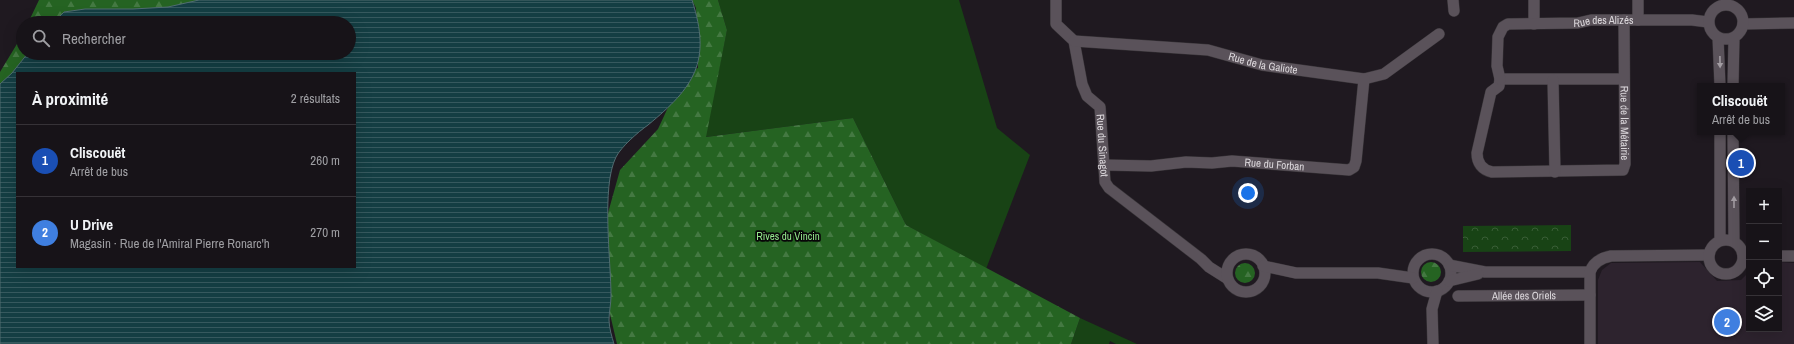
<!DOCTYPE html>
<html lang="fr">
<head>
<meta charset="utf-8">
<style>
	:root { --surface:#171318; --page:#242025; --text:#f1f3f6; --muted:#9e9ea2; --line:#363237; --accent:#fe9c57 }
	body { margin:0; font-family:"Archivo Narrow",sans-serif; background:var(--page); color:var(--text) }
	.controls { position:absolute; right:12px; bottom:12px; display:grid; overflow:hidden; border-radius:0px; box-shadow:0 4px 16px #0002 }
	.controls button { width:36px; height:36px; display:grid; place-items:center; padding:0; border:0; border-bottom:1px solid var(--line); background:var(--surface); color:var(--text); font:20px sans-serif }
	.you { position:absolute; left:1248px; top:193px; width:14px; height:14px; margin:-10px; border:3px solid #fff; border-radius:50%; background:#1a73e8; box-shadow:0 0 0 6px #1a73e833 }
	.badge { display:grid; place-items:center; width:26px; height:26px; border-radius:50%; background:var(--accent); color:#fff; font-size:13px; font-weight:700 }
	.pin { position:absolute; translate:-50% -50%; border:2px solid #fff; box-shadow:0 1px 4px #0006 }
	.popup { position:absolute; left:1697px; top:83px; width:88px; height:52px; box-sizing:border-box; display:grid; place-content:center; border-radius:0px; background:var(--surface); filter:drop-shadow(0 1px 3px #0005); font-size:13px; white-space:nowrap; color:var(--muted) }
	.popup b { font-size:15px; color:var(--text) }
	.popup::after { content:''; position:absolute; left:50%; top:100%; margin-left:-8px; border:8px solid transparent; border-top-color:var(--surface) }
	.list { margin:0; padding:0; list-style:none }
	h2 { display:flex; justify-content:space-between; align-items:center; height:52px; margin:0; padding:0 16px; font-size:17px }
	h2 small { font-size:13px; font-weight:400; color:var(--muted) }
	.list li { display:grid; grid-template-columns:26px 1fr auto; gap:12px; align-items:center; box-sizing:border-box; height:72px; padding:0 16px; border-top:1px solid var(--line) }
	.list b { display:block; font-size:15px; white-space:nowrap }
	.list p { margin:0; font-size:13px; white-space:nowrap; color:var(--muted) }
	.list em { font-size:13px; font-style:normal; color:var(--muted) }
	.icon { flex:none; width:22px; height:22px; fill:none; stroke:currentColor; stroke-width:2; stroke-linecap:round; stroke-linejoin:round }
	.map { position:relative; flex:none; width:1794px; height:344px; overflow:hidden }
	.search { position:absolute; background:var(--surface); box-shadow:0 4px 16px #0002; left:16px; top:16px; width:340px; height:44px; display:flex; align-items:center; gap:10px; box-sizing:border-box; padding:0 14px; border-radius:22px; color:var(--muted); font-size:15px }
	.panel { position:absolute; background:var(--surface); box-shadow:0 4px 16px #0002; left:16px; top:72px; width:340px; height:196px; border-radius:0px }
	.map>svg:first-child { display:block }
	.built { fill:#2d232e }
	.grass { fill:#184315 }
	.forest { fill:url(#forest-firs) }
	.park { fill:url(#park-crowns) }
	.water { fill:url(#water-rules); stroke:#506c71; fill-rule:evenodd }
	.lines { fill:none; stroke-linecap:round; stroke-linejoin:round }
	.minor-casing { stroke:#373337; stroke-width:12 }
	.tertiary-casing { stroke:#373337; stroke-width:12 }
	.minor { stroke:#5a525a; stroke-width:11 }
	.tertiary { stroke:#5a525a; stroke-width:11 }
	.oneway { fill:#a29ca2 }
	.labels { text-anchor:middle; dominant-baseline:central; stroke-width:3.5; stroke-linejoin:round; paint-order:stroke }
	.street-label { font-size:11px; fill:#dcd8dc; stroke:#080608 }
	.park-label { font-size:11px; fill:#94e88d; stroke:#080608 }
</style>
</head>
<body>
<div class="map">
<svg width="1794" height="344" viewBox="0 0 1794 344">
	<defs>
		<pattern id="forest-firs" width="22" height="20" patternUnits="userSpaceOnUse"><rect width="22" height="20" fill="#256322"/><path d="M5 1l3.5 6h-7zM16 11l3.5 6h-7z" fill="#447942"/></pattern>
		<pattern id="park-crowns" width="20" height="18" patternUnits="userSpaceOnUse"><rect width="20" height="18" fill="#184315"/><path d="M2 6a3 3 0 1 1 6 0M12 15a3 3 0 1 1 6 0" fill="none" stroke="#395d36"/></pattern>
		<pattern id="water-rules" width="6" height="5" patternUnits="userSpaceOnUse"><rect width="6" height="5" fill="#143e43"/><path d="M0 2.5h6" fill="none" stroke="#36595e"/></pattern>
	</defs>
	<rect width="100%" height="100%" fill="#1f1920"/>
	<path class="built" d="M1700,262L1717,281L1741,280L1749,272V329H1779V262L1794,263V344H1598V280L1602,270L1611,263Z"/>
	<path class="grass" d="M718,0H959L997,128L1030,155L986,269L906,225L853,118L705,137L727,30Z
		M1080,318L1137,344H1116L1110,341L1109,344H1071Z"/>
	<path class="forest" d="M39,0H252L73,23H28Z
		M692,0H718L727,30L706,137L853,118L906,225L1080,318L1071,344H617L610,314L605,264L608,213L620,170L658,129L684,73L698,68L696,8Z
		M23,34V53H47L17,73L0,106V72Z
		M1421 272a10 10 0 1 1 20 0a10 10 0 1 1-20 0Z
		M1235 273a10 10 0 1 1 20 0a10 10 0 1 1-20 0Z"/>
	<path class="park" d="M1571,225V251L1463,252V226Z"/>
	<path class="water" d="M199,0H692C712,62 694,87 648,125C638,132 621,147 616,157C601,187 611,261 611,296C611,304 609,312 609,320C609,328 612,337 614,344H0V84L12,73L28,53H349V23H53L64,12L85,9H133L168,7ZM17,73H355V267H17Z"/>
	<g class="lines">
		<g class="minor-casing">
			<g id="minor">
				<path id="s1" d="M1056,0V24L1074,41L1082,84L1087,96L1100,107L1105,182L1109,188L1201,259L1209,267L1228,279"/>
				<path d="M1453,0L1454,11"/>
				<path d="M1534,0V24"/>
				<path id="s2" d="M1624,20L1625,164L1623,170L1492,172C1482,170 1477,163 1477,153L1491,92L1499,86L1500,79H1624"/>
				<path d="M1638,20V0"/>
				<path d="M1743,24L1794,23"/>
				<path id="s3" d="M1074,41L1208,50L1262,65L1364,79L1384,74L1439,34"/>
				<path id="s4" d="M1500,79L1497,66L1498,37L1503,27L1508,24L1578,23L1591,20H1692L1708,22"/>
				<path d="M1553,80L1555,172"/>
				<path id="s5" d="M1104,165L1151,166L1186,162L1212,163L1232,161L1349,170L1354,167L1356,161L1364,79"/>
				<circle cx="1432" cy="273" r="19"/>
				<circle cx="1246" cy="273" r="19"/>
				<path d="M1743,256H1749"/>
				<path d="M1779,256H1794"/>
				<path d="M1449,265L1485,272H1590"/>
				<path d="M1263,266L1296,273H1378L1413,278"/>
				<path d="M1449,281L1478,274"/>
				<path id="s6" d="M1458,296L1590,295"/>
				<path d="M1433,344L1432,309L1437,291"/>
				<path d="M1590,344V272C1593,262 1601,258 1611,256L1709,255"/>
			</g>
		</g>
		<g class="tertiary-casing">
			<path id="tertiary" d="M1709 22a17 17 0 1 1 34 0a17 17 0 1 1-34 0Z
				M1718,37L1720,86
				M1733,86L1734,37
				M1733,132L1734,241
				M1709 257a17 17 0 1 1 34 0a17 17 0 1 1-34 0Z
				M1720,241V132"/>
		</g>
		<use href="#minor" class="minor"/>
		<use href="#tertiary" class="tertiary"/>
	</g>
	<defs><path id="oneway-solid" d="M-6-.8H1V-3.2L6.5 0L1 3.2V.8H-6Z"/></defs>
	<g class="oneway">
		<use href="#oneway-solid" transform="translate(1720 62) rotate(89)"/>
		<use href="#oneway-solid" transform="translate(1734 202) rotate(-90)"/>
	</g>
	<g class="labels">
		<g class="street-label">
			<text stroke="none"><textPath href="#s4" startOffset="155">Rue des Alizés</textPath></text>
			<text stroke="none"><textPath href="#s3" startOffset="191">Rue de la Galiote</textPath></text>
			<text stroke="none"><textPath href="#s2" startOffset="103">Rue de la Métairie</textPath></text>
			<text stroke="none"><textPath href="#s1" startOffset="161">Rue du Sinagot</textPath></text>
			<text stroke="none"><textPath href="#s5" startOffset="171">Rue du Forban</textPath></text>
			<text stroke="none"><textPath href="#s6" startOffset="66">Allée des Oriels</textPath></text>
		</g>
		<g class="park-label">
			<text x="788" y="236">Rives du Vincin</text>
		</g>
	</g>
</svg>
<div class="controls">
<button>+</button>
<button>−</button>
<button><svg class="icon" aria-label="locate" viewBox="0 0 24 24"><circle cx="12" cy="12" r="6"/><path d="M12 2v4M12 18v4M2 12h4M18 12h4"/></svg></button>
<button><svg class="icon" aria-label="layers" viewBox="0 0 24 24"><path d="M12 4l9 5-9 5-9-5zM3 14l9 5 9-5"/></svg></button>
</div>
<div class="you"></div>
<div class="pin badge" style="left:1741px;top:163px;background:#1a4fb4">1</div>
<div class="popup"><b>Cliscouët</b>Arrêt de bus</div>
<div class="pin badge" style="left:1727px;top:322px;background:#3f7fe0">2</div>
<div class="search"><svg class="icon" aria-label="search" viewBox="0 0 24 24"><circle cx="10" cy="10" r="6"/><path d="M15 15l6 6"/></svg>Rechercher</div>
<section class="panel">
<h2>À proximité<small>2 résultats</small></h2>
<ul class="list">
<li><span class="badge" style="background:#1a4fb4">1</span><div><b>Cliscouët</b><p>Arrêt de bus</p></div><em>260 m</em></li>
<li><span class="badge" style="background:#3f7fe0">2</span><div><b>U Drive</b><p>Magasin · Rue de l'Amiral Pierre Ronarc'h</p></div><em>270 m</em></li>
</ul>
</section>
</div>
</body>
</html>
